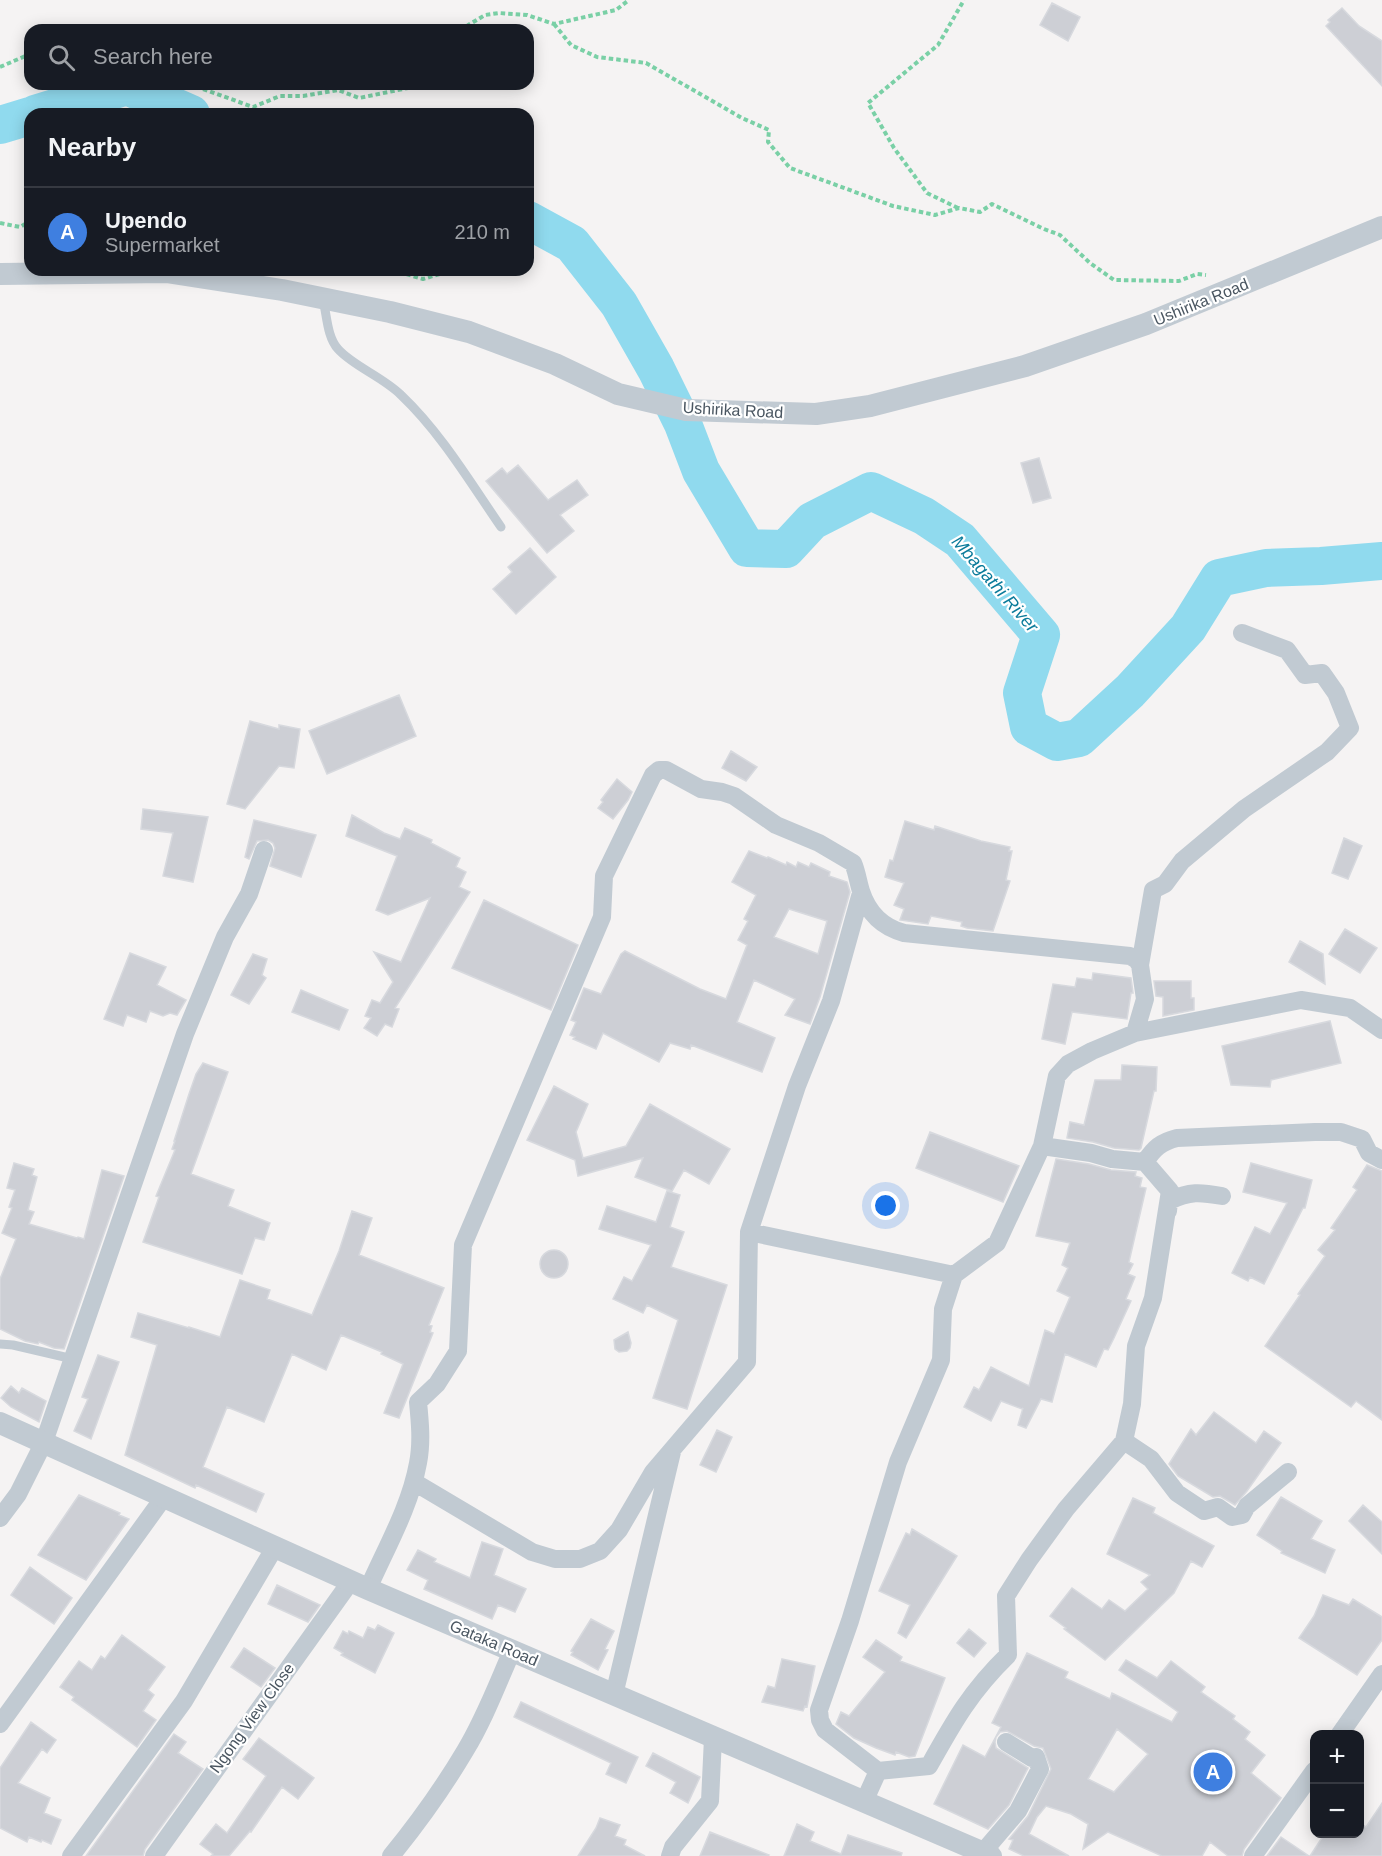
<!DOCTYPE html>
<html lang="en">
<head>
<meta charset="utf-8">
<style>
	:root { --surface:#171b24; --page:#20242c; --text:#f1f3f6; --muted:#9ea1a6; --line:#363941; --accent:#8c9099 }
	body { margin:0; font-family:Helvetica,sans-serif; background:var(--page); color:var(--text) }
	.controls { position:absolute; right:18px; bottom:18px; display:grid; overflow:hidden; border-radius:12px; box-shadow:0 3px 15px #0003 }
	.controls button { width:54px; height:54px; display:grid; place-items:center; padding:0; border:0; border-bottom:2px solid var(--line); background:var(--surface); color:var(--text); font:30px sans-serif }
	.you { position:absolute; left:886px; top:1206px; width:21px; height:21px; margin:-15px; border:4px solid #fff; border-radius:50%; background:#1a73e8; box-shadow:0 0 0 9px #1a73e833 }
	.badge { display:grid; place-items:center; width:39px; height:39px; border-radius:50%; background:var(--accent); color:#fff; font-size:20px; font-weight:700 }
	.pin { position:absolute; translate:-50% -50%; border:3px solid #fff; box-shadow:0 2px 6px #0006 }
	.list { margin:0; padding:0; list-style:none }
	h2 { display:flex; justify-content:space-between; align-items:center; height:78px; margin:0; padding:0 24px; font-size:26px }
	h2 small { font-size:20px; font-weight:400; color:var(--muted) }
	.list li { display:grid; grid-template-columns:39px 1fr auto; gap:18px; align-items:center; box-sizing:border-box; height:90px; padding:0 24px; border-top:2px solid var(--line) }
	.list b { display:block; font-size:22px; white-space:nowrap }
	.list p { margin:0; font-size:20px; white-space:nowrap; color:var(--muted) }
	.list em { font-size:20px; font-style:normal; color:var(--muted) }
	.icon { flex:none; width:33px; height:33px; fill:none; stroke:currentColor; stroke-width:2; stroke-linecap:round; stroke-linejoin:round }
	.map { position:relative; flex:none; width:1382px; height:1856px; overflow:hidden }
	.search { position:absolute; background:var(--surface); box-shadow:0 3px 15px #0003; left:24px; top:24px; width:510px; height:66px; display:flex; align-items:center; gap:15px; box-sizing:border-box; padding:0 21px; border-radius:18px; color:var(--muted); font-size:22px }
	.panel { position:absolute; background:var(--surface); box-shadow:0 3px 15px #0003; left:24px; top:108px; width:510px; height:168px; border-radius:18px }
	.map>svg:first-child { display:block }
	.lines { fill:none; stroke-linecap:round; stroke-linejoin:round }
	.river { stroke:#90daee; stroke-width:38 }
	.building { fill:#cdcfd5; stroke:#d7d9de; stroke-width:1.5; fill-rule:evenodd }
	.path { stroke:#7ad0a6; stroke-width:4; stroke-dasharray:4.5 3; stroke-linecap:butt }
	.service { stroke:#c1cad2; stroke-width:9 }
	.minor { stroke:#c1cad2; stroke-width:18 }
	.tertiary { stroke:#c1cad2; stroke-width:22 }
	.labels { text-anchor:middle; dominant-baseline:central; stroke-width:4.5; stroke-linejoin:round; paint-order:stroke }
	.street-label { font-size:16px; fill:#4a5661; stroke:#fff }
	.water-label { font-size:18px; font-style:italic; fill:#0c7c9b; stroke:#fff }
</style>
</head>
<body>
<div class="map">
<svg width="1382" height="1856" viewBox="0 0 1382 1856">
	<rect width="100%" height="100%" fill="#f5f3f3"/>
	<g class="lines">
		<path class="river" d="M35,114L127,86L191,114
			M0,125L30,116
			M528,220L572,244L619,304L656,369L683,424L701,471L747,548L786,549L812,521L871,491L924,516L960,540L1041,635L1022,693L1029,727L1057,742L1079,738L1130,691L1188,628L1219,578L1266,568L1321,566L1382,561"/>
	</g>
	<path class="building" d="M1052,3L1080,17L1068,41L1040,25Z
		M1342,8L1359,26L1382,41V86L1326,26L1330,22L1328,20Z
		M1039,458L1051,498L1033,503L1021,463Z
		M518,465L548,500L577,480L588,495L560,515L574,531L547,553L486,481L502,468L507,474Z
		M530,548L556,577L516,614L493,589L512,572L508,567Z
		M399,695L416,736L327,774L309,731Z
		M250,721L279,729V725L300,729L294,768L279,766L245,809L227,804Z
		M731,751L757,767L746,781L722,768Z
		M617,779L632,792L628,800L613,819L598,808L603,802L601,800Z
		M143,809L208,817L193,882L163,876L173,833L141,829Z
		M352,815L384,833L400,839L405,828L432,840L431,843L460,858L456,867L466,872L459,887L470,892L395,1008L399,1009L392,1027L385,1024L377,1036L364,1028L371,1018L365,1016L372,1000L380,1003L393,982L374,952L401,962L430,898L388,915L376,910L397,856L346,836Z
		M254,820L316,835L301,877L270,866L275,848L273,843L268,840L257,841L249,859L245,857Z
		M905,821L934,830L935,826L981,841L1010,847L1009,851H1012L1006,880L1010,881L993,931L967,928L961,926L962,922L931,916L928,924L900,920L904,909L894,905L904,883L885,877L890,860L893,861Z
		M1344,838L1362,846L1348,879L1332,873Z
		M749,851L767,858L768,857L786,865L787,862L796,867L798,862L809,867L811,863L830,872L829,876L847,882L850,892L820,997L810,1024L785,1015L795,999L754,980L737,1022L775,1038L762,1072L691,1045L690,1049L670,1043L659,1062L603,1033L596,1049L573,1039L575,1037L570,1035L576,1022L571,1020L584,988L601,994L621,954L625,951L700,989L726,999L747,945L738,940L748,921L744,919L756,895L732,882ZM789,909L827,921L818,954L774,937Z
		M484,900L578,945L551,1010L452,968Z
		M1345,929L1377,948L1360,973L1329,954Z
		M1300,941L1323,954L1325,984L1289,962Z
		M130,953L166,967L157,985L186,1000L177,1015L170,1013L163,1016L150,1011L146,1022L127,1015L123,1026L104,1019Z
		M253,954L267,959L262,975L266,978L249,1004L231,995Z
		M1093,973L1131,978L1133,993H1131L1127,1019L1072,1012L1065,1044L1042,1039L1053,984L1075,987L1077,978L1092,980Z
		M1154,981H1191V998H1194V1010L1163,1016V997L1156,996Z
		M301,990L348,1010L339,1030L292,1012Z
		M1330,1021L1341,1063L1271,1080L1270,1087L1231,1085L1222,1046Z
		M203,1063L228,1072L191,1174L234,1190L228,1206L270,1223L264,1240L255,1238L242,1274L143,1242L159,1197L156,1196L175,1150L172,1149L175,1141H174L189,1094L196,1074Z
		M1122,1065L1157,1067L1156,1091H1154L1141,1148L1139,1150L1114,1148L1093,1142L1067,1138L1070,1122L1084,1125L1095,1080H1121Z
		M554,1086L588,1104L576,1132L583,1158L626,1146L650,1104L730,1149L709,1184L684,1170L672,1191L635,1177L643,1158L578,1176L575,1160L527,1140Z
		M930,1132L1019,1166L1003,1202L916,1168Z
		M1056,1159L1089,1164L1111,1170L1136,1172L1135,1176L1142,1178L1140,1187L1146,1188L1129,1262L1133,1264L1128,1274L1135,1277L1126,1299L1131,1301L1114,1338L1108,1350L1104,1349L1096,1367L1065,1354L1052,1402L1041,1399L1026,1428L1018,1425L1023,1408L1022,1409L1001,1401L991,1421L964,1407L974,1387L979,1390L991,1367L1029,1386L1045,1330L1054,1334L1070,1297L1057,1291L1068,1268L1062,1265L1070,1243L1036,1236Z
		M14,1163L34,1169L32,1175L37,1177L28,1210L34,1212L29,1224L77,1238L78,1237L84,1239L102,1170L124,1176L64,1349L54,1348L39,1342L38,1344L25,1341L0,1329V1279L16,1239L2,1233L12,1208L9,1207L15,1190L7,1188Z
		M1251,1163L1312,1180L1305,1208H1303L1264,1284L1250,1277L1248,1281L1232,1273L1255,1227L1270,1234L1287,1203L1243,1192Z
		M1367,1165L1382,1171V1420L1356,1401L1351,1407L1265,1346L1300,1295L1298,1294L1325,1256L1318,1250L1335,1230L1331,1228L1357,1190L1353,1187Z
		M667,1191L680,1195L670,1227L684,1232L671,1267L727,1285L687,1409L653,1398L678,1320L647,1305L643,1313L613,1299L624,1277L632,1281L651,1245L599,1229L607,1206L656,1222Z
		M352,1211L372,1218L359,1255L444,1288L429,1325L432,1326L430,1332L433,1333L399,1418L384,1413L403,1364L381,1354L382,1352L341,1335L326,1370L292,1354L264,1422L227,1407L203,1467L264,1494L256,1512L196,1485L195,1488L125,1455L157,1345L131,1337L138,1313L189,1328V1327L220,1337L240,1280L270,1290L267,1299L312,1315L339,1251Z
		M540 1264a14 14 0 1 1 28 0a14 14 0 1 1-28 0Z
		M628,1332L631,1343L630,1348L627,1351L619,1352L615,1349L614,1340Z
		M98,1355L119,1362L91,1439L74,1431L88,1399L82,1397Z
		M11,1386L19,1393L22,1388L46,1401L39,1422L11,1407L1,1398Z
		M1214,1412L1256,1443L1264,1431L1281,1443L1247,1491L1235,1505L1220,1496L1213,1497L1178,1476L1169,1464L1191,1429L1196,1435Z
		M717,1430L732,1437L716,1472L700,1465Z
		M79,1495L120,1513L119,1515L129,1519L86,1580L38,1555Z
		M1281,1497L1322,1521L1311,1539L1335,1550L1325,1573L1281,1553L1282,1551L1257,1535Z
		M1133,1498L1155,1508L1153,1513L1214,1546L1202,1567L1191,1561L1174,1593L1105,1660L1064,1629L1066,1628L1050,1616L1072,1588L1102,1609L1109,1600L1125,1611L1148,1589L1141,1582L1150,1575L1107,1554Z
		M1363,1505L1382,1522V1554L1349,1521Z
		M912,1529L957,1556L906,1638L898,1633L910,1605L879,1591L906,1533L910,1535Z
		M482,1542L503,1549L494,1575L526,1589L515,1612L498,1605L492,1619L424,1589L428,1580L407,1570L418,1550L436,1559L434,1562L470,1578Z
		M30,1567L72,1598L54,1624L11,1595Z
		M277,1585L320,1605L308,1622L268,1604Z
		M1323,1595L1349,1605L1353,1599L1382,1617V1640L1357,1675L1299,1638L1314,1616Z
		M591,1619L614,1631L605,1649L608,1650L598,1670L571,1655L573,1652L571,1651Z
		M378,1625L394,1633L375,1673L341,1655L343,1653L334,1648L343,1631L348,1634L349,1631L363,1638L368,1627L375,1630Z
		M969,1629L986,1643L974,1657L957,1643Z
		M122,1635L165,1667L148,1690L154,1695L143,1711L156,1720L137,1747L72,1700L74,1697L60,1687L79,1661L92,1670L101,1656L105,1659Z
		M876,1640L902,1657L900,1661L945,1678L915,1756L909,1757L896,1752L895,1755L876,1748L854,1738L836,1724L841,1712L849,1716L885,1672L863,1657Z
		M244,1648L275,1668L261,1687L231,1667Z
		M1027,1653L1068,1672L1065,1678L1110,1699L1112,1693L1172,1722L1178,1712L1119,1670L1126,1660L1157,1678L1171,1661L1205,1687L1201,1692L1235,1716L1233,1719L1250,1732L1245,1739L1265,1755L1251,1773L1281,1798L1244,1849L1242,1856H1228L1210,1842L1202,1856H1162L1108,1832L1083,1849L1088,1824L1071,1814L1046,1806L1037,1817L1029,1834L1069,1856H1024L1009,1849L1013,1840L1009,1839L1028,1816L1051,1769L1043,1748L1034,1746L1007,1731L1000,1732L996,1737L995,1742L996,1748L1028,1768L1009,1805L988,1829L934,1804L963,1745L985,1757L1001,1727L992,1723ZM1117,1729L1148,1754L1114,1792L1088,1779Z
		M782,1659L815,1666L807,1707L805,1706L803,1711L762,1702L768,1686L775,1688Z
		M521,1702L638,1757L626,1783L606,1774L611,1763L514,1717Z
		M31,1722L56,1740L47,1753L42,1749L18,1783L50,1798L44,1813L61,1820L51,1844L42,1840L41,1842L29,1837L27,1842L0,1828V1768Z
		M174,1734L186,1742L178,1753L203,1769L145,1849L143,1856H86Z
		M259,1738L314,1778L298,1799L282,1787L251,1832L250,1831L229,1856H211L213,1854L200,1844L216,1824L227,1833L266,1776L243,1759Z
		M653,1753L700,1777L688,1803L670,1793L676,1782L646,1766Z
		M1382,1803V1856H1310L1325,1833H1359V1823L1366,1827Z
		M600,1818L620,1825L615,1836L626,1840L624,1845L645,1856H578L596,1828Z
		M797,1824L814,1832L810,1841L841,1854L848,1835L902,1853L901,1856H784Z
		M710,1832L769,1855L768,1856H700Z
		M1281,1837L1309,1856H1267Z"/>
	<g class="lines">
		<path class="path" d="M554,24L571,45L597,57L646,63L742,118L769,130L768,142L790,168L893,206L935,215L959,208L980,212L992,204L1044,229L1060,235L1090,263L1114,280L1179,281L1197,274L1206,275
			M88,30H92
			M460,30L485,15L499,13L527,15L554,24L616,10L629,0
			M0,67L30,54
			M189,84L253,107L280,96H303L338,90L359,98L418,86L419,84
			M958,208L927,193L894,148L868,103L938,45L964,0
			M0,223L20,227L30,221
			M392,270L423,279L443,273V270"/>
		<path class="service" d="M323,300C327,315 327,337 338,349C353,366 383,377 401,395C441,433 470,482 501,527
			M0,1344L13,1345L73,1359"/>
		<path class="minor" d="M1140,965L1153,890L1165,884L1182,861L1244,809L1327,752L1350,728L1336,693L1322,673L1305,675L1287,650L1242,633
			M1042,1146L1057,1076L1068,1064L1092,1051L1135,1033L1301,1000L1350,1008L1382,1030
			M1168,1211L1169,1201C1190,1191 1200,1192 1222,1196
			M749,1232L954,1275
			M1124,1441L1151,1459L1177,1493L1204,1511L1218,1507L1232,1517L1242,1515L1247,1506L1288,1472
			M414,1482L532,1552L555,1559H580L600,1551L619,1530L653,1472L747,1362L749,1232L797,1086L831,1001L861,893
			M0,1518L18,1494L44,1442L185,1034L225,937L249,894L264,850
			M368,1589C386,1548 410,1507 418,1463C422,1443 420,1422 418,1402L437,1384L458,1351L463,1245L602,917L604,876L653,775L659,770H666L701,789L722,792L734,796L776,825L819,843L853,863C857,872 858,882 861,891C868,913 882,927 904,933L1130,956L1137,960L1140,965L1145,999L1135,1033
			M614,1695L672,1452
			M0,1724L164,1497
			M1340,1734L1382,1674
			M878,1771L825,1730L820,1720L819,1710L850,1621L898,1462L941,1360L943,1309L954,1275L997,1243L1042,1146L1091,1153L1112,1159L1145,1162C1154,1148 1161,1142 1177,1138L1315,1132H1341L1362,1139L1369,1153L1382,1160
			M864,1802L878,1771L929,1766C954,1721 971,1691 1008,1655L1006,1596L1029,1560L1066,1509L1124,1441L1132,1404L1136,1346L1153,1298L1170,1191L1145,1162
			M983,1852L1018,1811L1040,1769L1036,1757L1032,1758L1006,1742
			M71,1856L184,1701L275,1547
			M154,1856L351,1581
			M391,1856C418,1823 443,1788 465,1751C484,1720 497,1685 512,1651
			M670,1856L673,1847L710,1801L713,1738
			M1253,1856L1314,1771"/>
		<path class="tertiary" d="M0,274L166,272L282,290L390,312L469,332L555,364L618,394L686,410L816,414L870,406L1025,366L1146,324L1382,227
			M0,1423L368,1589L991,1856"/>
	</g>
	<g class="labels">
		<g class="street-label">
			<text transform="translate(1201 302) rotate(-22)">Ushirika Road</text>
			<text transform="translate(733 410) rotate(3)">Ushirika Road</text>
			<text transform="translate(494 1643) rotate(23)">Gataka Road</text>
			<text transform="translate(252 1718) rotate(-54)">Ngong View Close</text>
		</g>
		<g class="water-label">
			<text transform="translate(995 584) rotate(49)">Mbagathi River</text>
		</g>
	</g>
</svg>
<div class="controls">
<button>+</button>
<button>−</button>
</div>
<div class="you"></div>
<div class="pin badge" style="left:1213px;top:1772px;background:#3f7fe0">A</div>
<div class="search"><svg class="icon" aria-label="search" viewBox="0 0 24 24"><circle cx="10" cy="10" r="6"/><path d="M15 15l6 6"/></svg>Search here</div>
<section class="panel">
<h2>Nearby<small></small></h2>
<ul class="list">
<li><span class="badge" style="background:#3f7fe0">A</span><div><b>Upendo</b><p>Supermarket</p></div><em>210 m</em></li>
</ul>
</section>
</div>
</body>
</html>
